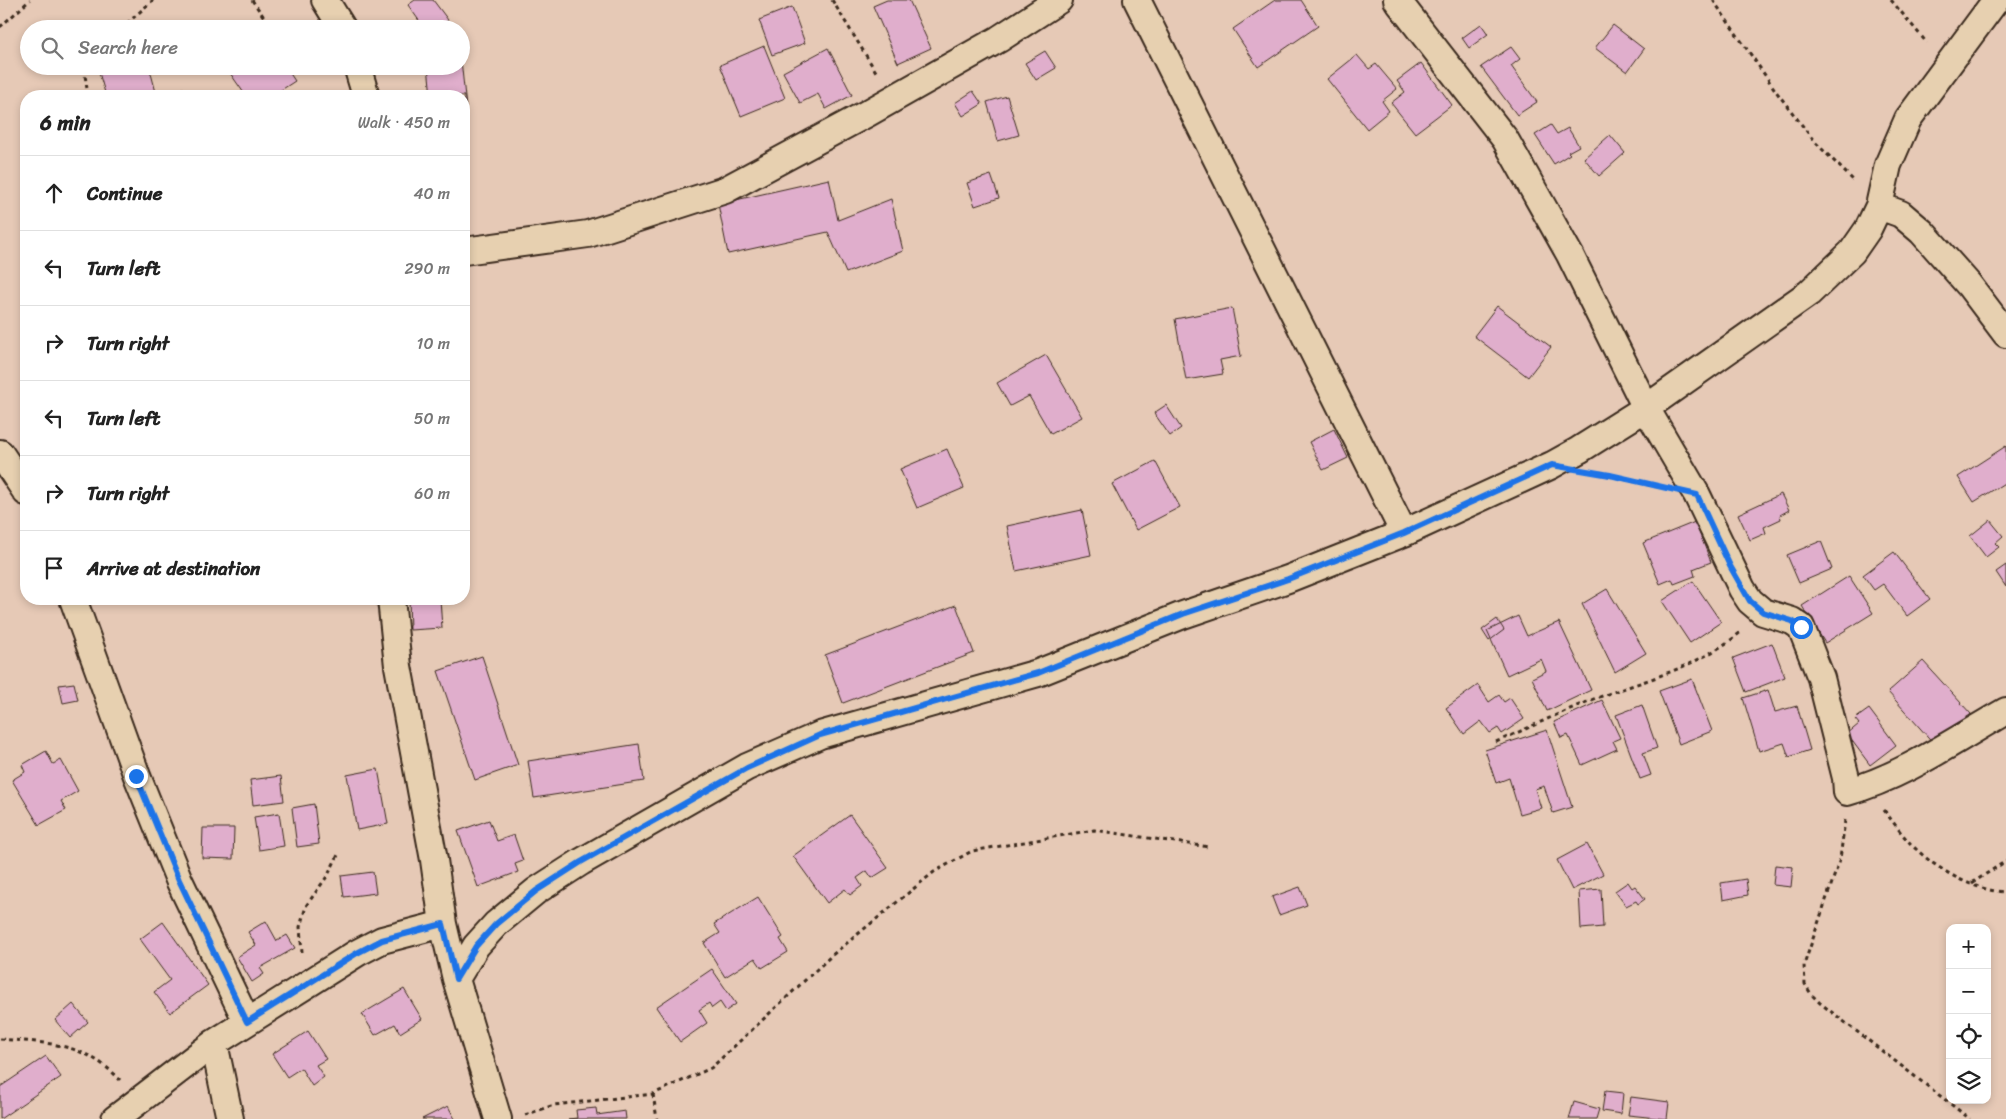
<!DOCTYPE html>
<html lang="en">
<head>
<meta charset="utf-8">
<style>
	:root { --surface:#fff; --page:#f6f6f6; --text:#222; --muted:#767676; --line:#e0e0e0 }
	body { margin:0; font-family:Sriracha,sans-serif; background:var(--page); color:var(--text) }
	.controls { position:absolute; right:15px; bottom:15px; display:grid; overflow:hidden; border-radius:10px; box-shadow:0 2px 8px #0003 }
	.controls button { width:45px; height:45px; display:grid; place-items:center; padding:0; border:0; border-bottom:1px solid var(--line); background:var(--surface); color:var(--text); font:25px sans-serif }
	.stop { position:absolute; width:15px; height:15px; margin:-11px; border:4px solid #1a73e8; border-radius:50%; background:#fff }
	.stop.end { background:#1a73e8; border-color:#fff; box-shadow:0 1px 5px #0008 }
	.list { margin:0; padding:0; list-style:none }
	h2 { display:flex; justify-content:space-between; align-items:center; height:65px; margin:0; padding:0 20px; font-size:21px }
	h2 small { font-size:16px; font-weight:400; color:var(--muted) }
	.list li { display:grid; grid-template-columns:32px 1fr auto; gap:15px; align-items:center; box-sizing:border-box; height:75px; padding:0 20px; border-top:1px solid var(--line) }
	.list b { display:block; font-size:19px; white-space:nowrap }
	.list em { font-size:16px; font-style:normal; color:var(--muted) }
	.icon { flex:none; width:28px; height:28px; fill:none; stroke:currentColor; stroke-width:2; stroke-linecap:round; stroke-linejoin:round }
	.map { position:relative; flex:none; width:2006px; height:1119px; overflow:hidden }
	.search { position:absolute; background:var(--surface); box-shadow:0 2px 8px #0003; left:20px; top:20px; width:450px; height:55px; display:flex; align-items:center; gap:12px; box-sizing:border-box; padding:0 18px; border-radius:28px; color:var(--muted); font-size:19px }
	.panel { position:absolute; background:var(--surface); box-shadow:0 2px 8px #0003; left:20px; top:90px; width:450px; height:515px; border-radius:20px }
	.map>svg:first-child { display:block }
	.building { fill:#e0aecc; stroke:#3b2a1e }
	.lines { fill:none; stroke-linecap:round; stroke-linejoin:round }
	.minor-casing { stroke:#3b2a1e; stroke-width:30 }
	.path { stroke:#3b2a1e; stroke-width:3; stroke-dasharray:4 4; stroke-linecap:butt }
	.minor { stroke:#e7d0b0; stroke-width:26 }
	.route { stroke:#1a73e8; stroke-width:6 }
</style>
</head>
<body>
<div class="map">
<svg width="2006" height="1119" viewBox="0 0 2006 1119">
	<rect width="100%" height="100%" fill="#e6c9b6"/>
	<filter id="ink" filterUnits="userSpaceOnUse"><feTurbulence type="fractalNoise" baseFrequency=".02" numOctaves="2"/><feDisplacementMap in="SourceGraphic" scale="10" xChannelSelector="R" yChannelSelector="G"/><feConvolveMatrix kernelMatrix="1 2 1 2 8 2 1 2 1" color-interpolation-filters="sRGB"/></filter>
	<g filter="url(#ink)">
		<path class="building" d="M415,0H433L448,20L436,29H425L408,5Z
			M887,0H909L931,48L898,63L873,6Z
			M1275,0H1301L1318,26L1258,67L1233,29Z
			M792,7L805,43L772,55L759,20Z
			M1481,24L1488,34L1469,48L1462,38Z
			M1613,25L1644,49L1627,72L1595,48Z
			M764,46L785,98L741,116L720,65Z
			M1511,47L1520,59L1511,66L1537,102L1517,115L1481,67Z
			M828,48L852,95L826,109L818,94L800,103L783,72Z
			M1045,51L1056,68L1036,80L1025,63Z
			M1357,55L1369,69L1376,64L1397,89L1382,101L1389,111L1367,129L1327,79Z
			M461,60L466,107H464V96H431L428,66H461Z
			M1421,63L1452,105L1415,133L1391,103L1405,92L1397,81Z
			M97,66H149L157,96H106Z
			M241,66H285L295,81L272,96H246L230,73Z
			M183,88L188,96H169Z
			M973,91L982,104L963,116L955,103Z
			M1007,96L1019,135L998,141L987,102Z
			M1551,125L1557,134L1568,128L1579,146L1568,152L1570,154L1554,164L1535,135Z
			M1610,135L1625,153L1599,176L1584,158Z
			M991,175L999,198L975,206L967,183Z
			M829,179L838,220L891,199L903,251L846,273L828,232L728,254L718,204Z
			M1497,306L1551,347L1528,377L1474,336Z
			M1232,308L1241,356L1220,360L1223,374L1186,380L1175,319Z
			M1046,355L1082,417L1051,434L1029,396L1010,406L997,383Z
			M1166,405L1181,428L1170,436L1154,413Z
			M1334,429L1348,458L1323,470L1309,442Z
			M2006,446V482L1974,502L1958,477Z
			M947,449L964,488L917,508L900,469Z
			M1155,461L1180,507L1136,530L1112,484Z
			M1781,494L1789,510L1780,515L1781,519L1764,527L1766,533L1750,540L1738,514Z
			M1082,510L1091,555L1016,571L1007,526Z
			M1990,520L2003,536L1995,543L1999,547L1986,557L1970,536Z
			M1695,522L1711,562L1693,569L1695,576L1674,584L1672,579L1660,584L1643,543Z
			M1821,541L1832,569L1799,583L1787,555Z
			M1894,552L1930,599L1907,616L1883,584L1874,590L1863,575Z
			M2006,565V587L1996,572Z
			M1849,576L1873,613L1825,643L1802,606Z
			M1693,581L1721,622L1690,643L1662,601Z
			M1607,589L1646,653L1615,672L1582,604Z
			M409,599H440L442,628L410,630Z
			M956,605L974,653L843,703L825,655Z
			M1518,616L1527,636L1559,622L1591,690L1547,711L1532,678L1546,671L1541,659L1507,675L1487,631Z
			M1497,619L1504,630L1489,641L1482,630Z
			M1772,643L1785,677L1746,692L1733,658Z
			M482,656L518,765L475,780L438,671Z
			M1923,661L1971,714L1936,746L1888,692Z
			M1692,679L1712,731L1679,744L1659,691Z
			M74,683L78,700L63,703L59,685Z
			M1478,685L1489,702L1499,695L1504,702L1510,698L1524,719L1502,734L1498,728L1490,733L1481,721L1464,734L1446,708Z
			M1768,690L1775,712L1797,706L1810,750L1789,757L1784,743L1759,751L1743,698Z
			M1602,700L1620,738L1613,741L1617,749L1582,765L1568,735L1561,738L1554,722Z
			M1642,705L1657,748L1643,753L1651,775L1640,779L1616,715Z
			M1869,709L1896,745L1870,765L1847,734L1859,724L1855,719Z
			M1547,730L1572,807L1553,813L1544,786L1535,789L1541,808L1520,814L1509,778L1496,783L1485,750Z
			M639,744L644,781L534,798L528,761Z
			M46,751L53,764L61,760L78,791L61,801L66,810L39,825L12,780L25,772L22,765Z
			M378,769L388,824L357,830L347,775Z
			M281,776L284,801L253,805L250,780Z
			M314,804L319,844L297,847L292,808Z
			M279,813L284,846L259,850L254,817Z
			M850,815L888,868L872,878L867,871L857,878L862,886L850,895L845,889L827,903L793,856Z
			M489,820L497,841L514,835L523,861L515,864L518,872L478,887L458,831Z
			M203,828H234L233,859L202,858Z
			M1587,844L1603,874L1572,890L1557,860Z
			M1775,865L1793,867L1791,887L1773,885Z
			M373,872L376,893L344,897L341,876Z
			M1746,879L1748,895L1723,900L1721,883Z
			M1628,882L1632,888L1635,886L1645,899L1638,904L1636,901L1626,906L1615,891Z
			M1300,887L1307,905L1279,915L1272,897Z
			M1601,889L1603,927L1581,929L1579,891Z
			M758,897L783,937L780,939L788,952L762,968L755,958L725,977L704,943L720,933L714,924Z
			M266,921L277,941L287,935L295,948L260,968L264,974L252,982L237,957L256,945L248,932Z
			M163,922L208,985L170,1013L154,992L170,980L140,939Z
			M712,969L736,1004L726,1011L720,1002L712,1008L709,1003L699,1010L707,1023L680,1042L656,1007Z
			M404,989L422,1019L400,1033L395,1024L375,1035L362,1014Z
			M73,1004L88,1022L70,1038L55,1020Z
			M308,1031L326,1059L316,1065L324,1077L312,1086L301,1068L287,1077L272,1054Z
			M46,1056L61,1077L0,1119V1087Z
			M1605,1091L1623,1093L1621,1114L1602,1111Z
			M1631,1097L1669,1102L1667,1119L1628,1115Z
			M1574,1102L1599,1109L1596,1119H1569Z
			M448,1106L455,1119H422Z
			M596,1108L597,1115L625,1111L626,1119H568L577,1118L576,1110Z"/>
		<g class="lines">
			<g class="minor-casing">
				<path id="minor" d="M325,0L343,29
					M1137,0L1404,533
					M1397,0L1505,139L1570,255L1646,408L1697,495L1742,589L1750,601L1763,612L1792,621L1801,627L1821,678L1846,778L1847,792C1904,776 1955,740 2006,711
					M357,66L366,96
					M1879,206L1901,214L1922,232L1969,285L2006,334
					M464,251L588,234L725,190L868,113L999,39L1059,0
					M0,453L26,492
					M73,599L137,776L179,880L247,1022
					M391,599L398,666L434,860L443,924L456,979L498,1119
					M456,979L476,946L496,924L536,891L581,862L747,767L820,735L1038,673L1183,615L1288,579L1404,533L1552,465L1579,450L1646,408L1809,293L1852,252L1868,229L1879,206L1888,165L1908,119L1996,0
					M214,1043L230,1119
					M115,1119L214,1043L357,953L382,940L443,924"/>
			</g>
			<path class="path" d="M252,0L268,23L277,29
				M832,0L878,75
				M1713,0L1778,94L1815,142L1854,181
				M1891,0L1927,43
				M0,27L30,0
				M121,29L153,0
				M88,96L85,75L89,66
				M1600,473L1657,486
				M1496,742C1529,728 1561,712 1594,699C1645,680 1700,667 1742,631
				M1884,810C1894,823 1904,838 1916,849C1939,871 1975,891 2006,892
				M1845,820L1840,859L1804,965L1805,984L1811,994L1820,1003L1970,1119
				M1972,883L2006,861
				M302,953L300,927L306,906L328,875L339,853
				M0,1039C47,1043 85,1042 120,1080
				M653,1094L657,1119
				M525,1115L554,1105L653,1094L711,1068L831,956L934,872L972,851L1094,830L1209,847"/>
			<use href="#minor" class="minor"/>
		</g>
	</g>
	<g class="lines" filter="url(#ink)">
		<path class="route" d="M136,776L179,880L247,1022L357,953L382,940L443,924L456,979L476,946L496,924L536,891L581,862L747,768L820,735L1038,673L1183,614L1288,579L1404,533L1552,465L1610,475L1697,495L1730,566L1750,601L1763,612L1792,621L1801,627"/>
	</g>
</svg>
<div class="controls">
<button>+</button>
<button>−</button>
<button><svg class="icon" aria-label="locate" viewBox="0 0 24 24"><circle cx="12" cy="12" r="6"/><path d="M12 2v4M12 18v4M2 12h4M18 12h4"/></svg></button>
<button><svg class="icon" aria-label="layers" viewBox="0 0 24 24"><path d="M12 4l9 5-9 5-9-5zM3 14l9 5 9-5"/></svg></button>
</div>
<div class="stop" style="left:1801px;top:627px"></div>
<div class="stop end" style="left:136px;top:776px"></div>
<div class="search"><svg class="icon" aria-label="search" viewBox="0 0 24 24"><circle cx="10" cy="10" r="6"/><path d="M15 15l6 6"/></svg>Search here</div>
<section class="panel">
<h2>6 min<small>Walk · 450 m</small></h2>
<ul class="list">
<li><svg class="icon" aria-label="ahead" viewBox="0 0 24 24"><path d="M12 20V5M6 11l6-6 6 6"/></svg><div><b>Continue</b></div><em>40 m</em></li>
<li><svg class="icon" aria-label="left" viewBox="0 0 24 24"><path d="M17 20v-9H6M10 6l-5 5 5 5"/></svg><div><b>Turn left</b></div><em>290 m</em></li>
<li><svg class="icon" aria-label="right" viewBox="0 0 24 24"><path d="M7 20v-9h11M14 6l5 5-5 5"/></svg><div><b>Turn right</b></div><em>10 m</em></li>
<li><svg class="icon" aria-label="left" viewBox="0 0 24 24"><path d="M17 20v-9H6M10 6l-5 5 5 5"/></svg><div><b>Turn left</b></div><em>50 m</em></li>
<li><svg class="icon" aria-label="right" viewBox="0 0 24 24"><path d="M7 20v-9h11M14 6l5 5-5 5"/></svg><div><b>Turn right</b></div><em>60 m</em></li>
<li><svg class="icon" aria-label="arrive" viewBox="0 0 24 24"><path d="M6 21V4h12l-3 4 3 4H6"/></svg><div><b>Arrive at destination</b></div></li>
</ul>
</section>
</div>
</body>
</html>
